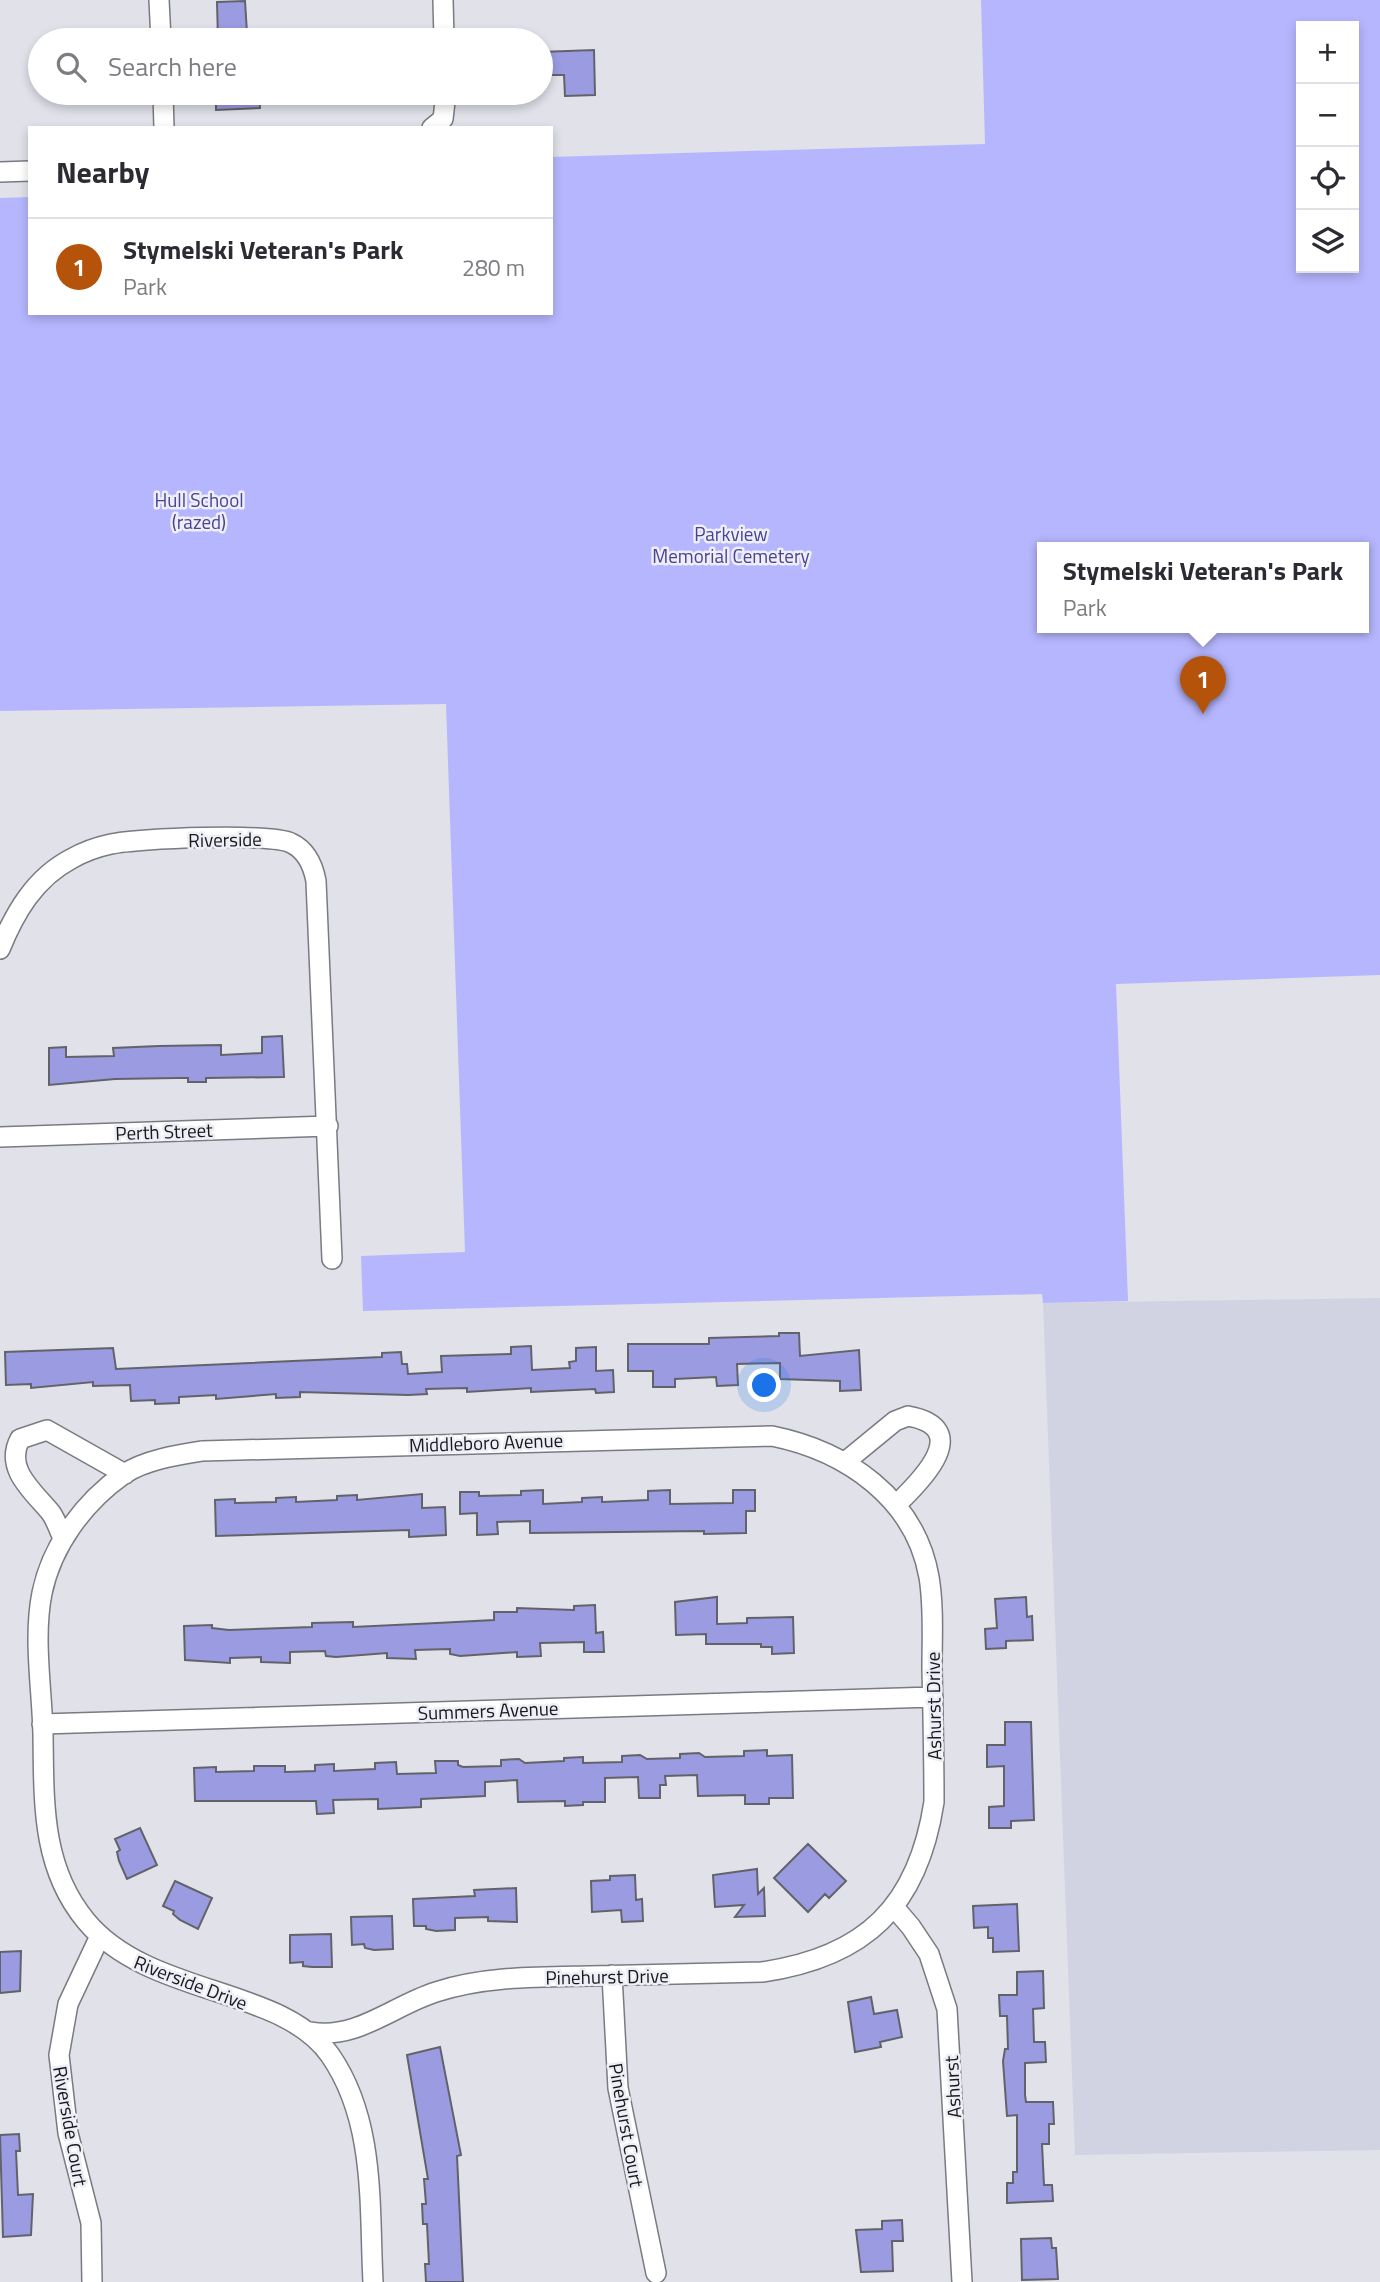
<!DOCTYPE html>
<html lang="en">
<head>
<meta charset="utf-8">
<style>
	:root { --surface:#fff; --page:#f7f7f7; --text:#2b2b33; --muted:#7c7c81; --line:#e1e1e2; --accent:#b45309 }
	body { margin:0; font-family:"Titillium Web",sans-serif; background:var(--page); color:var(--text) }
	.controls { position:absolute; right:21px; top:21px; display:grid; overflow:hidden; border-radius:0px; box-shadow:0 4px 10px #0003 }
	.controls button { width:63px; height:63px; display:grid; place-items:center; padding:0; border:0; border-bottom:2px solid var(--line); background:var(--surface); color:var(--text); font:35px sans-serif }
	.you { position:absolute; left:765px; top:1386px; width:24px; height:24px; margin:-18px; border:5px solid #fff; border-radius:50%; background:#1a73e8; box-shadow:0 0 0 10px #1a73e833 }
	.badge { display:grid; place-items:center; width:46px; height:46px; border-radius:50%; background:var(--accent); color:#fff; font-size:23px; font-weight:700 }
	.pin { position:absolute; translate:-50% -58px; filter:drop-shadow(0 2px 4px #0008) }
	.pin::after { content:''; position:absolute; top:37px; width:24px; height:21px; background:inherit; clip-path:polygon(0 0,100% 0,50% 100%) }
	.popup { position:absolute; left:1037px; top:542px; width:332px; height:91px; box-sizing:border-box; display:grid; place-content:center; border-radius:0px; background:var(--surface); filter:drop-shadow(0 2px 5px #0005); font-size:23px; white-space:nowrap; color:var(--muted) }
	.popup b { font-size:26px; color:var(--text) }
	.popup::after { content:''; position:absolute; left:50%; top:100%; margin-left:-14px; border:14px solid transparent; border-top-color:var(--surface) }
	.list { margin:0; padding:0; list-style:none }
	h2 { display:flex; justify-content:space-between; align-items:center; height:91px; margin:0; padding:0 28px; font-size:30px }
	h2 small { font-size:23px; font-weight:400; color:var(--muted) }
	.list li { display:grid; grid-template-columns:46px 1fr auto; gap:21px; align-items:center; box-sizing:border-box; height:98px; padding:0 28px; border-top:2px solid var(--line) }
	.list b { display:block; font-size:26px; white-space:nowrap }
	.list p { margin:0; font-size:23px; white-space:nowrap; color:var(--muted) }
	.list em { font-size:23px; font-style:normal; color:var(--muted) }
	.icon { flex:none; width:38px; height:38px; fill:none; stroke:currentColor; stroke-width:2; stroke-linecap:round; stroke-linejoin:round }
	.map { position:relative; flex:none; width:1380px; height:2282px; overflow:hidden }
	.search { position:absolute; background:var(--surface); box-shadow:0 4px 10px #0003; left:28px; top:28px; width:525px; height:77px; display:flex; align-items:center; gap:18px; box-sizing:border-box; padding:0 24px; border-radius:38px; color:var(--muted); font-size:26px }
	.panel { position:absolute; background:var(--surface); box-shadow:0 4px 10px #0003; left:28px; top:126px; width:525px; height:189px; border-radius:0px }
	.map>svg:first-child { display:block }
	.built { fill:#d2d3e2 }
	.green { fill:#b6b6ff; fill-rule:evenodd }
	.building { fill:#9b9be2; stroke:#62636a; stroke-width:2 }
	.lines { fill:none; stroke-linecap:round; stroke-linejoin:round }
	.minor-casing { stroke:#7a7a82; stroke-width:22 }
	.minor { stroke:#fff; stroke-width:19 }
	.labels { text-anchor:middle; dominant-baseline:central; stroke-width:5; stroke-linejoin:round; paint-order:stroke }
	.park-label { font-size:19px; fill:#4a4296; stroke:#edeef6 }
	.street-label { font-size:19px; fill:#19191c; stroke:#edeef6 }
</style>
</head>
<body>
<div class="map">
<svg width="1380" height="2282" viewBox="0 0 1380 2282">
	<rect width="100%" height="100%" fill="#e0e1e9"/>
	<path class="built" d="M1380,1298V2150L1075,2155L1043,1303Z"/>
	<path class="green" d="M981,0H1380V975L1116,984L1128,1301L1043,1303L1042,1294L363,1311L361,1256L465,1252L446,704L0,711V198L30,197V313H551V157L985,144ZM1301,26H1354V268H1301ZM1042,548H1364V628H1042Z"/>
	<path class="building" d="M245,1L247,33H241V40H218L217,2Z
		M594,50L595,95L565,96L564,75H541V52Z
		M216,93H259L260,108L216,110Z
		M282,1036L284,1077L206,1078V1082H188V1078H176L115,1079L49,1085V1048L66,1047V1057L114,1056L113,1048L159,1046L221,1045V1055L262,1053V1037Z
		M779,1333H799L800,1356L859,1350L861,1390L840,1391V1381L780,1379V1363L737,1364L738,1385L717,1386L716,1377L675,1379V1387H653V1371H628V1344H709V1338L779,1336Z
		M531,1346L532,1370L570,1368L569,1362L576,1361V1348L596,1347V1371L613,1370L614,1392L596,1393L595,1389L531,1392V1388L467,1392V1388L426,1389L427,1394L408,1395L300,1392V1397L276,1398V1394L216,1399V1395L179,1397V1403L155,1404V1400L131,1401L130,1385L93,1386V1382L31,1388V1384L6,1385L5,1352L113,1348L116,1369L382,1357V1353L401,1352L402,1364H407L408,1374L442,1372L441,1356L511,1354V1347Z
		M543,1490V1504L582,1502V1498L602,1497V1502L648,1500V1491L670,1490V1504L733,1503V1490H755V1511H746V1533L704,1534V1531L530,1533V1521L497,1522L498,1534L477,1535V1513L460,1514V1492H479V1496L521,1495V1491Z
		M422,1494V1508L445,1507L446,1535L409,1537V1530L216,1536L215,1500L235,1499V1503L276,1502V1498L296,1497V1502L337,1500V1496L357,1495V1500Z
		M717,1597V1624L747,1623V1618L793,1617L794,1653L772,1654V1647H761V1644H706V1634L676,1635L675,1602Z
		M1026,1597L1027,1617L1032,1616L1033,1640L1006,1641V1648L986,1649L985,1629L997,1628L995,1599Z
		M595,1605L596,1633L603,1632L604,1652H584V1642L540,1643L541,1656L517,1657V1652L460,1656L450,1654V1649L415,1650L416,1659L387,1658V1653L336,1657L326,1656L325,1651L290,1652V1663L261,1662V1657L230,1658V1663L185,1660L184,1626L212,1625V1628L229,1630L312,1627V1623L353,1622V1627L437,1623L494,1620V1612H517V1608L574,1610V1606Z
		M1005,1722H1031L1034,1820L1011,1821V1828H989V1807L1004,1806V1766L987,1767V1745H1005Z
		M767,1750V1756L792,1755L793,1798H769V1804H745V1795L698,1796L697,1775L665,1776L666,1785H660V1798H639L638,1777L605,1778V1802H583V1805L565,1806V1801L518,1802L517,1780L485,1782V1796L421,1799V1807L378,1809V1799L333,1800L334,1813L317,1814L316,1801H195L194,1768L216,1767V1772L254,1771V1766H285V1772L315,1771V1765L334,1764V1771L375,1769V1763L396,1762L397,1774L436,1773L435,1761H458V1765L463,1767L501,1766V1760L519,1759L525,1763L564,1761V1758L583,1757V1763L622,1762V1756L640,1755L647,1759L680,1758V1754L699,1753L705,1757L744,1756V1751Z
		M140,1828L157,1865L127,1879L119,1861L117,1852L120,1850L115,1839Z
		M808,1844L846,1881L829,1898L825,1894L808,1912L774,1878Z
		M757,1869L758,1894L764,1888L765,1916L735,1917L744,1905L715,1907L713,1875Z
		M635,1875L636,1900L642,1899L643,1921L622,1922L621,1910L592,1912L591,1881L610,1880V1876Z
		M175,1881L212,1898L198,1929L180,1920L173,1914L174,1911L163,1906Z
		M516,1888L517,1922L488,1921V1917L455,1918V1930L436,1931L426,1929V1926H414L413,1899L475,1896L474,1890Z
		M1017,1904L1019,1951L993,1952V1938H988V1927L974,1928L973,1906Z
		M392,1916L393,1949L374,1950L365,1948L364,1944L352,1945L351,1917Z
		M331,1934L332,1967H312L303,1966V1962L290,1963V1935Z
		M21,1951L20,1991L0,1993V1952Z
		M1043,1971L1044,2008L1033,2009L1034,2042H1045L1046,2062L1025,2063V2095L1026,2102H1053L1054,2124H1049V2144H1042L1044,2185H1052L1053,2201L1007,2203V2183H1013V2172H1017V2115L1007,2116L1003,2061L1005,2049H1008L1007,2016H1000L999,1995H1017V1972Z
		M871,1997L874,2014L897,2010L902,2037L880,2042L881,2047L855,2052L848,2002Z
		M440,2047L461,2155L457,2156L463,2282H426L425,2264H429L427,2224H423L422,2204H426L424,2179H428L407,2055Z
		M19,2134L20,2151H16L18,2195L33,2194L31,2235L3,2237L0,2135Z
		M902,2220L903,2241H892L893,2271L861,2272L856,2230L882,2229V2221Z
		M1051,2238L1052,2248H1056L1058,2279L1022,2280L1021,2239Z"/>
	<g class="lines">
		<g class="minor-casing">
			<path id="minor" d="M159,0L161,40
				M443,0L444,40
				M163,93L164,128
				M432,128L443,119L446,93
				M0,172L30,171
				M0,949C15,912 35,878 71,859C83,852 97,847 111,844C137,838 271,833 291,843C306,850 313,865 316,881L332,1259
				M0,1137L328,1126
				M845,1462L895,1421L908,1416C974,1428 922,1480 897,1504
				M63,1538C59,1530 56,1520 51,1513C33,1491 4,1469 20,1439L47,1430L125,1474
				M42,1724L933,1697
				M894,1907L911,1927L929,1954L947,2009L962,2282
				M612,1975L618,2088L656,2273
				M311,2032C357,2040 394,2005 436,1992C485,1976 539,1977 590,1976C647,1975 704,1973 762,1972C866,1957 918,1906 934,1802C934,1757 933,1713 932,1668C932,1638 934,1607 929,1577C915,1498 846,1451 772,1436L202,1451C177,1455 145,1460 124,1474C84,1502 52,1545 42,1593C33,1638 42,1689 43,1734C44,1801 41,1867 86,1921C149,1997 282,1986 330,2055C376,2121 369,2206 373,2282
				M92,2282L91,2223L68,2133L59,2055L68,2004L100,1936"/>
		</g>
		<use href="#minor" class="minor"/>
	</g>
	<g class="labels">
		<g class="park-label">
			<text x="199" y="499">Hull School<tspan x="199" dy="22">(razed)</tspan></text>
			<text x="731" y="533">Parkview<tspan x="731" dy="22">Memorial Cemetery</tspan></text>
		</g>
		<g class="street-label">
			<text transform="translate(225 839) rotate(-1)">Riverside</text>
			<text transform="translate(164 1131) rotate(-2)">Perth Street</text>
			<text transform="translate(486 1442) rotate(-2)">Middleboro Avenue</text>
			<text transform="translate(933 1706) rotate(-91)">Ashurst Drive</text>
			<text transform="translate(488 1710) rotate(-2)">Summers Avenue</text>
			<text transform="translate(607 1976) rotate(-1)">Pinehurst Drive</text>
			<text transform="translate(191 1982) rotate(21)">Riverside Drive</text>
			<text transform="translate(952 2087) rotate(-93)">Ashurst</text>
			<text transform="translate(627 2125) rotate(80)">Pinehurst Court</text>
			<text transform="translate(71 2126) rotate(80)">Riverside Court</text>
		</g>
	</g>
</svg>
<div class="controls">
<button>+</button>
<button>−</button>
<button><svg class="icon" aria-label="locate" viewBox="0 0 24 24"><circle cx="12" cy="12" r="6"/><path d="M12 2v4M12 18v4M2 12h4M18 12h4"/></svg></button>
<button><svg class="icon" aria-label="layers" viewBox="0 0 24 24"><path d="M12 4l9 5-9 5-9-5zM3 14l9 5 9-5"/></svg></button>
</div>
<div class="you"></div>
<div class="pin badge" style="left:1203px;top:714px">1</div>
<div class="popup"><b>Stymelski Veteran's Park</b>Park</div>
<div class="search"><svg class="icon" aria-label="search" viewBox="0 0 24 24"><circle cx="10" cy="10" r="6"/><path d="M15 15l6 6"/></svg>Search here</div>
<section class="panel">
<h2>Nearby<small></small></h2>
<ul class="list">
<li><span class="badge">1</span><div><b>Stymelski Veteran's Park</b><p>Park</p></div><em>280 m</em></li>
</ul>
</section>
</div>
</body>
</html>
